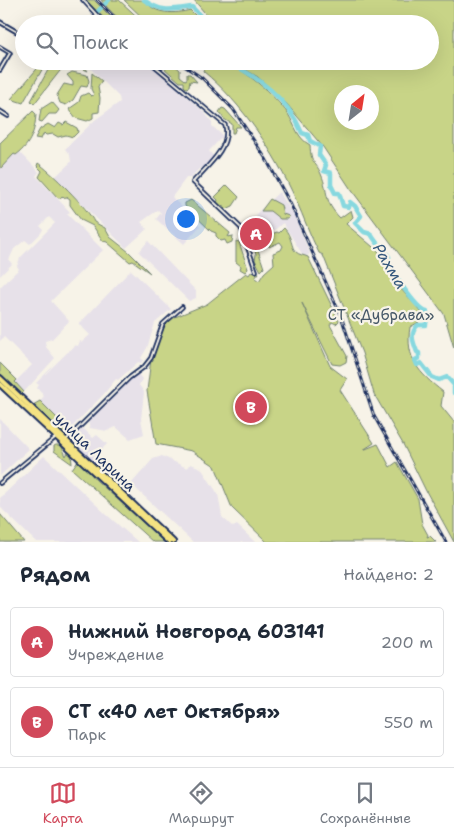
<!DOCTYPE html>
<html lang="ru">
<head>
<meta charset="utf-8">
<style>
	:root { --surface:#fff; --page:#f6f6f7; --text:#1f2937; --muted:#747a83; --line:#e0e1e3; --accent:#d1495b }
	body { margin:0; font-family:"Shantell Sans",sans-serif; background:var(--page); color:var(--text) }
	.compass { position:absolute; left:334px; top:85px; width:45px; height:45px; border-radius:50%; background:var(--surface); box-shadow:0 5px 20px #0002; rotate:30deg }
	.you { position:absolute; left:185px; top:218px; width:18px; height:18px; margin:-12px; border:4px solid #fff; border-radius:50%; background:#1a73e8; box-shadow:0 0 0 8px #1a73e833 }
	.badge { display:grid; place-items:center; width:32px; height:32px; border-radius:50%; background:var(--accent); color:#fff; font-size:16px; font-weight:700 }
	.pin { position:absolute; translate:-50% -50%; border:2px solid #fff; box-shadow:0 1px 5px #0006 }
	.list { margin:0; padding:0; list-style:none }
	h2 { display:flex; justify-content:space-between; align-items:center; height:65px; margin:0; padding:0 20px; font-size:21px }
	h2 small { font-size:16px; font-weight:400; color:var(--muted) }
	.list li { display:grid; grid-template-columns:32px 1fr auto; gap:15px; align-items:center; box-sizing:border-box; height:70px; margin:0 10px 10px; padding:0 10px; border:1px solid var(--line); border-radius:5px }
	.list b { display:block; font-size:19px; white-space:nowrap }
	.list p { margin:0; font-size:16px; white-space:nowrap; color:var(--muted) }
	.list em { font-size:16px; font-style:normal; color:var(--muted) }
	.icon { flex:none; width:28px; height:28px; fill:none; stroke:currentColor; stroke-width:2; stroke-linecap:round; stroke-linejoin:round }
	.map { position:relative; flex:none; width:454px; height:542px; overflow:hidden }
	.search { position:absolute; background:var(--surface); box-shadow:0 5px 20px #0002; left:15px; right:15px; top:15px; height:55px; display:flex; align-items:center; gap:12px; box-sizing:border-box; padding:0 18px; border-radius:28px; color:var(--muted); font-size:19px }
	.sheet { height:225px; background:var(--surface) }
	nav { display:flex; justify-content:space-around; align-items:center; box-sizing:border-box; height:70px; border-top:1px solid var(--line); background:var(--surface); font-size:14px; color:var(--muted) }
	nav a { display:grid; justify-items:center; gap:2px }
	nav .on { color:var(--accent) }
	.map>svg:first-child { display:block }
	.built { fill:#e7e1e9 }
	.green { fill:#c8d487; stroke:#728272; fill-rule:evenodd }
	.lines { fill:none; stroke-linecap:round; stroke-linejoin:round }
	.river { stroke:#87d8df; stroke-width:4.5 }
	.minor-casing { stroke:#1b2f5e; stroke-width:5.5 }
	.primary-casing { stroke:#1b2f5e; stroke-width:8 }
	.minor { stroke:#f7f3e8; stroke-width:2 }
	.primary { stroke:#f5e382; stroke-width:4 }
	.rail-casing { stroke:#1b2f5e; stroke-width:3 }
	.rail { stroke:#f7f3e8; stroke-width:1; stroke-dasharray:4; stroke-linecap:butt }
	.labels { text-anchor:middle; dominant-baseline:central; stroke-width:4.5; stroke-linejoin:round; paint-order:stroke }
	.park-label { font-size:15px; fill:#465868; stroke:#f7f3e8 }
	.street-label { font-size:15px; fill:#1b2f5e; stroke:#f7f3e8 }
	.water-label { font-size:16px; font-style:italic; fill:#36597e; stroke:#f7f3e8 }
</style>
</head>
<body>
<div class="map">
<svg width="454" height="542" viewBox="0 0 454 542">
	<rect width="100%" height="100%" fill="#f7f3e8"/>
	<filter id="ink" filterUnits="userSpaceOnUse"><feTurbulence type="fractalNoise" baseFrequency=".02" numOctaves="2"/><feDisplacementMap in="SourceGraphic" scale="10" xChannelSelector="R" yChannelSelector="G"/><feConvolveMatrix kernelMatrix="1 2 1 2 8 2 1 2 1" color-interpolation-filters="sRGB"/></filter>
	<g filter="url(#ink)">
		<path class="built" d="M88,61H146L204,112L212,122V126L223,136L209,151L214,157L203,170L200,168L192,176L193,178H186L172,197L200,226L184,244L156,219L161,213L158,210L141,222L147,229L126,248L55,177L71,162L70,155L65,149L95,120L120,102L119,97L91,69Z
			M20,152L39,172L36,176L70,212L67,214L103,250L51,301L69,321L52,339L45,341L46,347L55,358L24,392L15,382L32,365L4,337L0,341V287L19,269L17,266L20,258L55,223L49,217L40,226L43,229L41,233L30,244L25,240L14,249L9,260L12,264L0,276V169L14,154L16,155Z
			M279,192L294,215L310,254L304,257L283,223L272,232L258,219L256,214Z
			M148,241L196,291V298L189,301L139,252Z
			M131,270L171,309L155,323L147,348L141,358L143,360L141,363L138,362L118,380L116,379L103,395L71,428L68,429L40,401L44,396L37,388L39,385L36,383L75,345L78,346L80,341L82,342L90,335L79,324Z
			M134,374H138L142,379L139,385L144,392L141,419L144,434L130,439L116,427L107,431L90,428L88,421Z
			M0,419L29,449L0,476Z
			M83,428L93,438L97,435L107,444L97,454L96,465L70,439Z
			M44,456L107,515L138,542H36L3,510L0,505V498Z
			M162,456L187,468L191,464L201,468L218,494L222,517L233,527L237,525L255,542H193L131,484L153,459Z"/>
		<path class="green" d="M86,0H94L118,24H110Z
			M101,0H119L145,24C122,24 115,17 101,0Z
			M124,0H146C152,15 177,14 190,10L204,24H149Z
			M194,0H454V348L444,314L350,188L323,147L286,103L258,77L231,61H430V24H214ZM342,92H372V122H342Z
			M41,61H47L23,103L11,99L42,63Z
			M53,61H80L88,71L67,62L34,104L31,101Z
			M156,61L171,62L180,70V76L185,80L187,79V74H190L197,82L190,81L189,87L186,88L184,86V82H180Z
			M197,61C204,61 213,60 221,61C241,66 276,96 288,114C295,125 297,138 310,145C311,165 315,160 321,174C329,192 323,201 340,218L351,210L353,217L346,224L379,252L401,289L423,314L419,322L410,327C405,359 419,373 443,392L441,406L454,422V542L426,491L403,444L374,394L362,353L323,255L319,253C310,235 304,218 296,200C275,153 243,104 203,71L205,66Z
			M72,72L87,75L89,81L87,87L81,86L73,100L66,105L60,103L57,95L64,84L73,86V82L67,75Z
			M92,73L102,81L98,87L100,98L99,112L93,113V118L87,121L76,118L69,109L79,102L81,96L88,93L91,96L94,95L91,89Z
			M52,102L59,110L56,114H49L42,122L39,121L41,109Z
			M222,108L225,109L241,127H236L234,133H232V124L224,119L219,112Z
			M33,111L36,114C35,131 31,144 16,155L14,154L0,169V143Z
			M66,122L77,128L78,132L73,137L66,135L58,137L53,134L46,135L44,133L41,139L35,138L40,129L48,124L55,128L59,123L63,125Z
			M38,163C49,170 89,209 94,222L105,228L110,237L129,252L150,273L133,261L130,262L107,242L103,241L93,226L81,220L70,205V199L67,197L58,198L39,177L42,171L37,166Z
			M227,185L239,197L233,206L224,210L223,205L221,207L217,203L218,200L215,197Z
			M270,199L281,205L283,214L289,216L288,219H280L270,211H261Z
			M191,200L230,233L228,237L233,236L232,242L227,244L225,240L221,241L216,236V233L211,231L185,206V203Z
			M284,228C292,236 291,248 296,252C299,255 304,255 308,257L339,321L336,324L332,322L330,325L347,356L346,362L340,365L332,364L302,303L330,366L347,379L340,390L374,443L363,450L378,444L390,467L397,462L418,499L422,524L428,535L427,537L430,536L436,542H267L232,508L215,466L192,451L156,444L147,391L151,359L160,334L166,324L175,317L207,304L246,273L249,275L251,272L259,273L255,278L259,281L264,273L274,264L273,253L281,250L283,246L280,242L269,247V235L277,232L279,233Z
			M250,237H254C257,247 260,256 264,268L261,271L255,260L256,254Z
			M236,241L239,242L248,269L245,272L240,269L241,266L236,262Z
			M0,363L17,380L15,382L24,392L22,394L0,376Z
			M40,401L68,429V435L65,436L33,405Z
			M56,445H61L66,456L69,450L71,452L72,464L54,451V446Z
			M79,459L96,480L165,542H153L72,469Z
			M0,514L24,542H0Z"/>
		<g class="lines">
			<path class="river" d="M144,0C162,13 171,10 192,7L208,24
				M105,4L109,0
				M98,11L101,8
				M224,61C258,75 289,101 302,133L308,135L310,141L320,146L319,155L326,165L324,171L331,173V185L335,193H339L343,206L349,207L350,202L355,206L361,216L355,223L364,232L371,234C377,245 383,248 389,257L388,262C395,268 393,274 398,280C404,288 418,310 427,312L426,325H418C409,334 413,341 417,352L419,353V358L415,360L417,365L421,363L432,377L439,380L447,377L454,385
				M454,387V393"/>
			<g class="minor-casing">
				<path id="minor" d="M83,0L105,24
					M0,22L24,36
					M0,47L10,53L0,70
					M149,61L225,125C232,147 205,168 193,182L241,228L256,271
					M0,111L8,116
					M66,440L129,378L144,367L151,358L163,324L182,307
					M0,483L56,437"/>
			</g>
			<g class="primary-casing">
				<path id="primary" d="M0,378L173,542
					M0,384L169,542"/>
			</g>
			<use href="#minor" class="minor"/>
			<use href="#primary" class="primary"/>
			<g class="rail-casing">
				<path id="rail" d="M97,0L121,24
					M177,61L202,78L233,109L266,159L291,205L341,316L374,416L446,542"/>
			</g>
			<use href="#rail" class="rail"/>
		</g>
	</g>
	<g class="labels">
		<g class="park-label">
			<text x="381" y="315">СТ «Дубрава»</text>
		</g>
		<g class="street-label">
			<text transform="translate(95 452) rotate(44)">улица Ларина</text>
		</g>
		<g class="water-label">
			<text transform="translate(390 266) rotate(59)">Рахма</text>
		</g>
	</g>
</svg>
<svg class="compass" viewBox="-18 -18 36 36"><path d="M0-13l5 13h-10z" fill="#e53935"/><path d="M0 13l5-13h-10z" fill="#747a83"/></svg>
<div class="you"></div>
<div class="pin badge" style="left:256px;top:234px">A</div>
<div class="pin badge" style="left:251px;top:407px">B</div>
<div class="search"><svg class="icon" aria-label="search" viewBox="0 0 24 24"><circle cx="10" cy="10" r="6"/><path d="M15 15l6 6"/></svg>Поиск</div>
</div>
<section class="sheet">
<h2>Рядом<small>Найдено: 2</small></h2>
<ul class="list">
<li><span class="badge">A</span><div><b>Нижний Новгород 603141</b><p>Учреждение</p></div><em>200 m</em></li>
<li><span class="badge">B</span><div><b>СТ «40 лет Октября»</b><p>Парк</p></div><em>550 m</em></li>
</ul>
</section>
<nav>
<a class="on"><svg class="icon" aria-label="map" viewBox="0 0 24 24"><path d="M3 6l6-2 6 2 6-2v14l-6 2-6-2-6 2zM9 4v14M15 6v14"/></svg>Карта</a>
<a><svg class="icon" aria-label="directions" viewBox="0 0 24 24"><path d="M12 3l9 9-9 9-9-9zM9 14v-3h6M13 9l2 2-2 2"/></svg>Маршрут</a>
<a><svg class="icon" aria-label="saved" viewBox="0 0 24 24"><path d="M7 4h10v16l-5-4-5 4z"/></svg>Сохранённые</a>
</nav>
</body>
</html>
